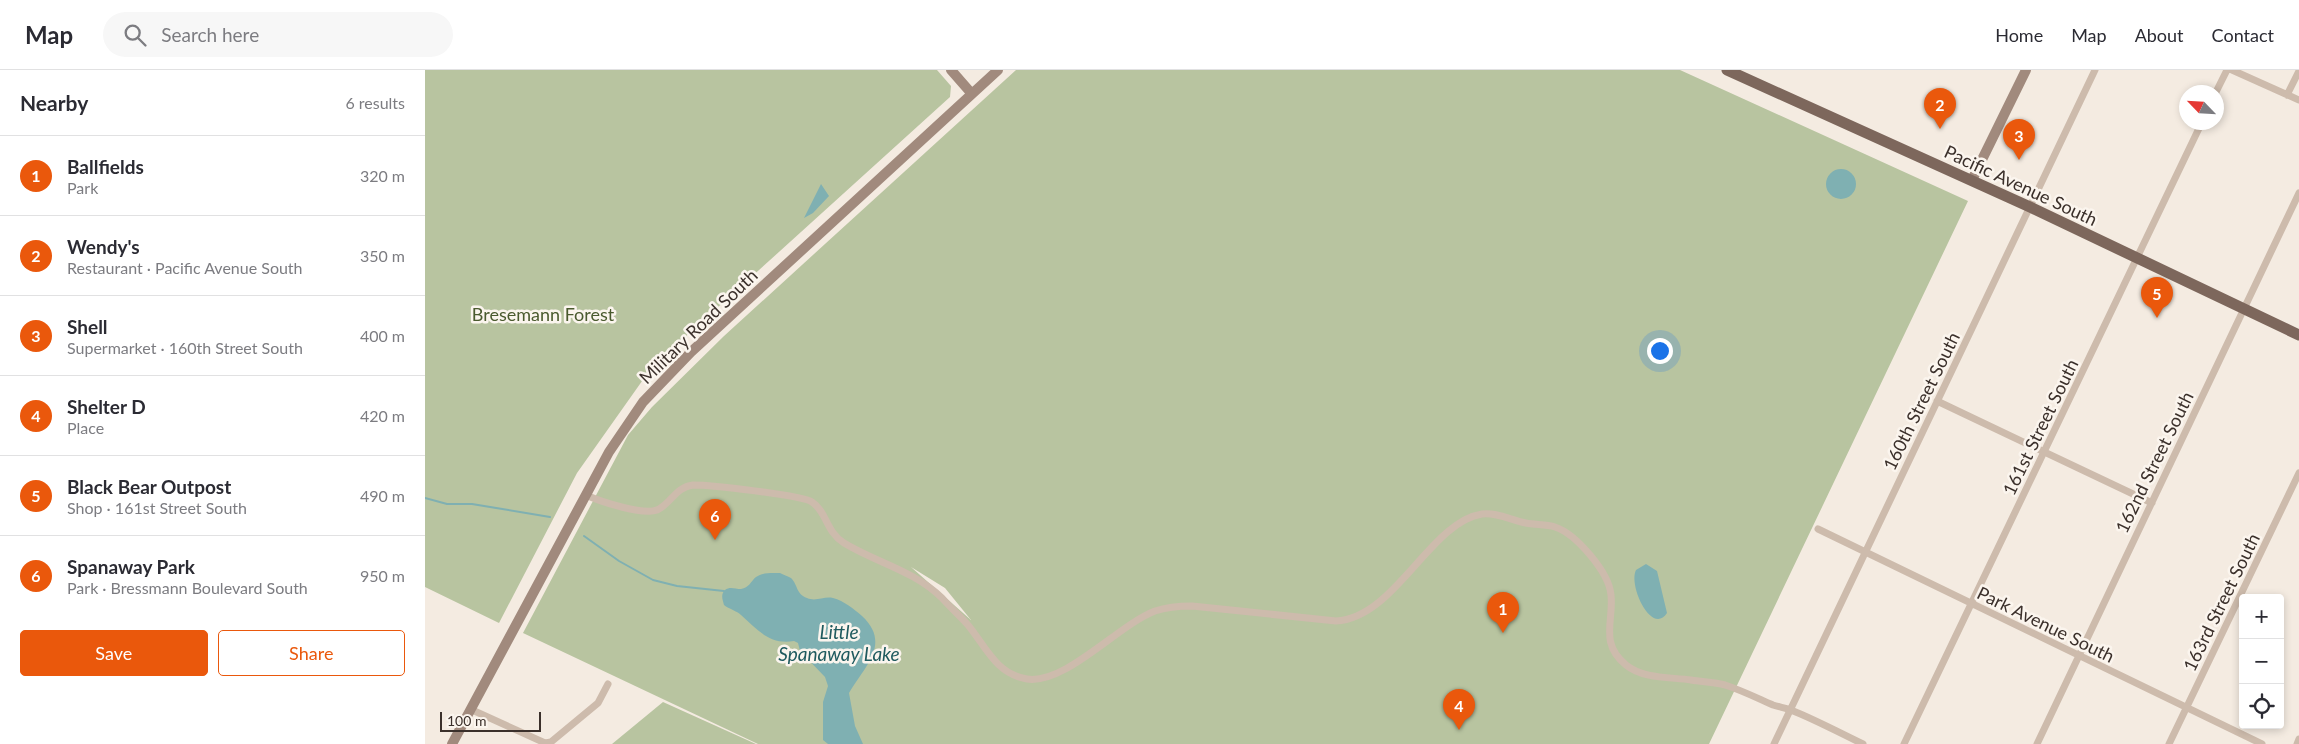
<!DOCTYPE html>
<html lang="en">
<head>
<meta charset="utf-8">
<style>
	:root { --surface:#fff; --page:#f7f7f7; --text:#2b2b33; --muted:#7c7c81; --line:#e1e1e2; --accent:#ea580c }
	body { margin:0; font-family:Lato,sans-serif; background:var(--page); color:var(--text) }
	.controls { position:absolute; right:15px; bottom:15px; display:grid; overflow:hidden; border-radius:5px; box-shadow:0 2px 8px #0003 }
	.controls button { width:45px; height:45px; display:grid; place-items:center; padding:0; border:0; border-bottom:1px solid var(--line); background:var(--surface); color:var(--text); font:25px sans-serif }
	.compass { position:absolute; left:1754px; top:15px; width:45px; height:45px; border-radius:50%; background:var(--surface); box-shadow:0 2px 8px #0003; rotate:295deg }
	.scale { position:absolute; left:15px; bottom:12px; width:101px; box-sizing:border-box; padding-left:5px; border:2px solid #3b302b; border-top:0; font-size:14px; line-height:18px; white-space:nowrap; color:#3b302b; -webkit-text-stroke:4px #fbf5ee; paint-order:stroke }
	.you { position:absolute; left:1234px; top:280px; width:18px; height:18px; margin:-12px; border:4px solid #fff; border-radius:50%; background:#1a73e8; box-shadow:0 0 0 8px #1a73e833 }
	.badge { display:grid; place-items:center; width:32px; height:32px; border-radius:50%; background:var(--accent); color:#fff; font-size:16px; font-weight:700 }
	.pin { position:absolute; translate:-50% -41px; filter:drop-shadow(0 1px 2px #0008) }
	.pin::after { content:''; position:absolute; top:26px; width:18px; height:15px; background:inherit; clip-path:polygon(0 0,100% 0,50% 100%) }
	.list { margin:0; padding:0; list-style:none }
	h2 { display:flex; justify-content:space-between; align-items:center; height:65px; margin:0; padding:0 20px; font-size:21px }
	h2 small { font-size:16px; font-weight:400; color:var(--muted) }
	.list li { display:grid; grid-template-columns:32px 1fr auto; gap:15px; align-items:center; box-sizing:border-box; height:80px; padding:0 20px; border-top:1px solid var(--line) }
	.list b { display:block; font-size:19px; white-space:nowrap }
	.list p { margin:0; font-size:16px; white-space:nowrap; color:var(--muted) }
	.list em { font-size:16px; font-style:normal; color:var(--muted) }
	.actions { display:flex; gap:10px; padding:15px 20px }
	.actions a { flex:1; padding:11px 0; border:1px solid var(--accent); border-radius:5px; text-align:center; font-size:18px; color:var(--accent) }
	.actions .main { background:var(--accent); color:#fff }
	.icon { flex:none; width:28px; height:28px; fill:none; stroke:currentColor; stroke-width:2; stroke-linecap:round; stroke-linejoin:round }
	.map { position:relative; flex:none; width:1874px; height:674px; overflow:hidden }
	header { display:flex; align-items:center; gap:30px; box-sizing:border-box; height:70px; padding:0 25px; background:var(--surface); border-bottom:1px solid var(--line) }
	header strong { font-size:24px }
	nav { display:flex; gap:28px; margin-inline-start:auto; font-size:18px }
	.search { width:350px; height:45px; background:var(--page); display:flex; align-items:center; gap:12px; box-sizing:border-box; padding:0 18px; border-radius:28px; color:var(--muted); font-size:19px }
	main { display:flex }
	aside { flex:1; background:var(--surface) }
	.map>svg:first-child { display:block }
	.green { fill:#b8c4a0; fill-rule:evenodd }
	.water { fill:#7fb0b2 }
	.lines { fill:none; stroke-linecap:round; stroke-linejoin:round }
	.stream { stroke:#7fb0b2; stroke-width:2 }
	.street { stroke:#cdbbac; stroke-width:7 }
	.secondary { stroke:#a18a7d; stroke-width:10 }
	.primary { stroke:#7d675c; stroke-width:11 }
	.labels { text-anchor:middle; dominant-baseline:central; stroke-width:5; stroke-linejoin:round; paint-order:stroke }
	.street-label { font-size:18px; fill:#3b302b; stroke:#fbf5ee }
	.park-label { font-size:18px; fill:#4a5a2e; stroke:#fbf5ee }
	.water-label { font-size:19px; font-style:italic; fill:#1f5a5e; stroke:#fbf5ee }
</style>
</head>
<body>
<header>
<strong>Map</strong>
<div class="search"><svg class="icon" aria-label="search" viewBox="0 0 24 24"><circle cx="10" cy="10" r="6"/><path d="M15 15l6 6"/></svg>Search here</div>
<nav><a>Home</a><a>Map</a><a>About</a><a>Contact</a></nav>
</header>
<main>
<aside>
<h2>Nearby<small>6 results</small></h2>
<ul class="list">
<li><span class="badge">1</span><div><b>Ballfields</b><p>Park</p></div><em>320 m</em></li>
<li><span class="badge">2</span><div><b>Wendy's</b><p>Restaurant · Pacific Avenue South</p></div><em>350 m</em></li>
<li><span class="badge">3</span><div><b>Shell</b><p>Supermarket · 160th Street South</p></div><em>400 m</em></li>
<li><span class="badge">4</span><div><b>Shelter D</b><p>Place</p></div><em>420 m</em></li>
<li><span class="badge">5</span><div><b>Black Bear Outpost</b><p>Shop · 161st Street South</p></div><em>490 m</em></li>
<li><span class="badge">6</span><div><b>Spanaway Park</b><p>Park · Bressmann Boulevard South</p></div><em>950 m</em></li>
</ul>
<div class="actions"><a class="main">Save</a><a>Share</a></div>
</aside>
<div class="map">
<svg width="1874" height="674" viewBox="0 0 1874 674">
	<rect width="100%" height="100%" fill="#f4ebe1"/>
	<path class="green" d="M0,0H512L526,16L525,27L227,297L152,403L74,553L0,517Z
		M591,0H1255L1543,131L1284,674H333L98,563L203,365L227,337L299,266ZM486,497L520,518L546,550Z
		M238,632L331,674H187Z"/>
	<path class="water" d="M1401 114a15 15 0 1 1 30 0a15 15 0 1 1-30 0Z
		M396,114L404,126L388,143L379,148Z
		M1221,494L1232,501L1242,543C1227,566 1203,516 1211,500Z
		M355,503C358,505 363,506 366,508C373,515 371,524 382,528C391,532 399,526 408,528C419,531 429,539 437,546C467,574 439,597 424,623L430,656L438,674H403L398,670V632L403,616L400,607L375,581L373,573L369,571C344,575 333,560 316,545C312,541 304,539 299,535C298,530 295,525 300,520C305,516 310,519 316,519C324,518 326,511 331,507C338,502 348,503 355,503Z"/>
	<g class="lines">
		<path class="stream" d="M0,428L22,434H47L125,447
			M159,466L194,491L228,510L252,516L299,521"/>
		<path class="street" d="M1807,0L1874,30
			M1791,22L1802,0
			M1862,25L1874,1
			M1512,331L1727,433
			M161,425C174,431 221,447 234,439C247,432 251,417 268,415C285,415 376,425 387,432C402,442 401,462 419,473C452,493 488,500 517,528C525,537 535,546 543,555C561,577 571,604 602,609C640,615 693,555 730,541C742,537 754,536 767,536L911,551C970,548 1005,452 1057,444C1071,442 1086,450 1101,453C1110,455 1121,454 1130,457C1151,464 1184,502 1186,525C1189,551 1174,573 1201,595C1218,609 1245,607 1266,610C1277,612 1289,612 1300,615C1316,620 1332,628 1348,635C1354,637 1361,638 1366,640C1391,650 1415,663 1438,674
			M1393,459L1837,674
			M45,639L120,673L126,672L173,633L183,614
			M1349,674L1670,0
			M1479,674L1777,52
			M1612,674L1874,123
			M1744,674L1874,403
			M1872,674L1874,669"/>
		<path class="secondary" d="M526,0L547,24
			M1547,110L1601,0
			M27,674L184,382L218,332L266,282L573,0"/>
		<path class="primary" d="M1302,0L1605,137L1874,265"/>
	</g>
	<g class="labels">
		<g class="street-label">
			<text transform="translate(1596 115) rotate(25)">Pacific Avenue South</text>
			<text transform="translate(273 256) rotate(-44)">Military Road South</text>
			<text transform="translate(1496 331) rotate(-64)">160th Street South</text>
			<text transform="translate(1615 357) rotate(-64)">161st Street South</text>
			<text transform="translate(1729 392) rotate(-64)">162nd Street South</text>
			<text transform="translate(1796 532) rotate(-64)">163rd Street South</text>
			<text transform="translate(1621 554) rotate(26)">Park Avenue South</text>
		</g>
		<g class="park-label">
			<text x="118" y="244">Bresemann Forest</text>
		</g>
		<g class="water-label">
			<text x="414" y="561">Little<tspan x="414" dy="22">Spanaway Lake</tspan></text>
		</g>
	</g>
</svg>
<div class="controls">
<button>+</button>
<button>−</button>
<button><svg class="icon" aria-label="locate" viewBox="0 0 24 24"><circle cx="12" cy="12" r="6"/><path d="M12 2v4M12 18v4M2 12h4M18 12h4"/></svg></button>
</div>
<svg class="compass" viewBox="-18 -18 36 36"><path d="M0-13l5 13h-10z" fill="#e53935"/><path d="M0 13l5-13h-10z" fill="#7c7c81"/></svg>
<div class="scale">100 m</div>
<div class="you"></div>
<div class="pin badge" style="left:1078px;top:563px">1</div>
<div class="pin badge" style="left:1515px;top:59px">2</div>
<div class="pin badge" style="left:1594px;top:90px">3</div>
<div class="pin badge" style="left:1034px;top:660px">4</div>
<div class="pin badge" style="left:1732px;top:248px">5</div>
<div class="pin badge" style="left:290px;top:470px">6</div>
</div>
</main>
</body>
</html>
